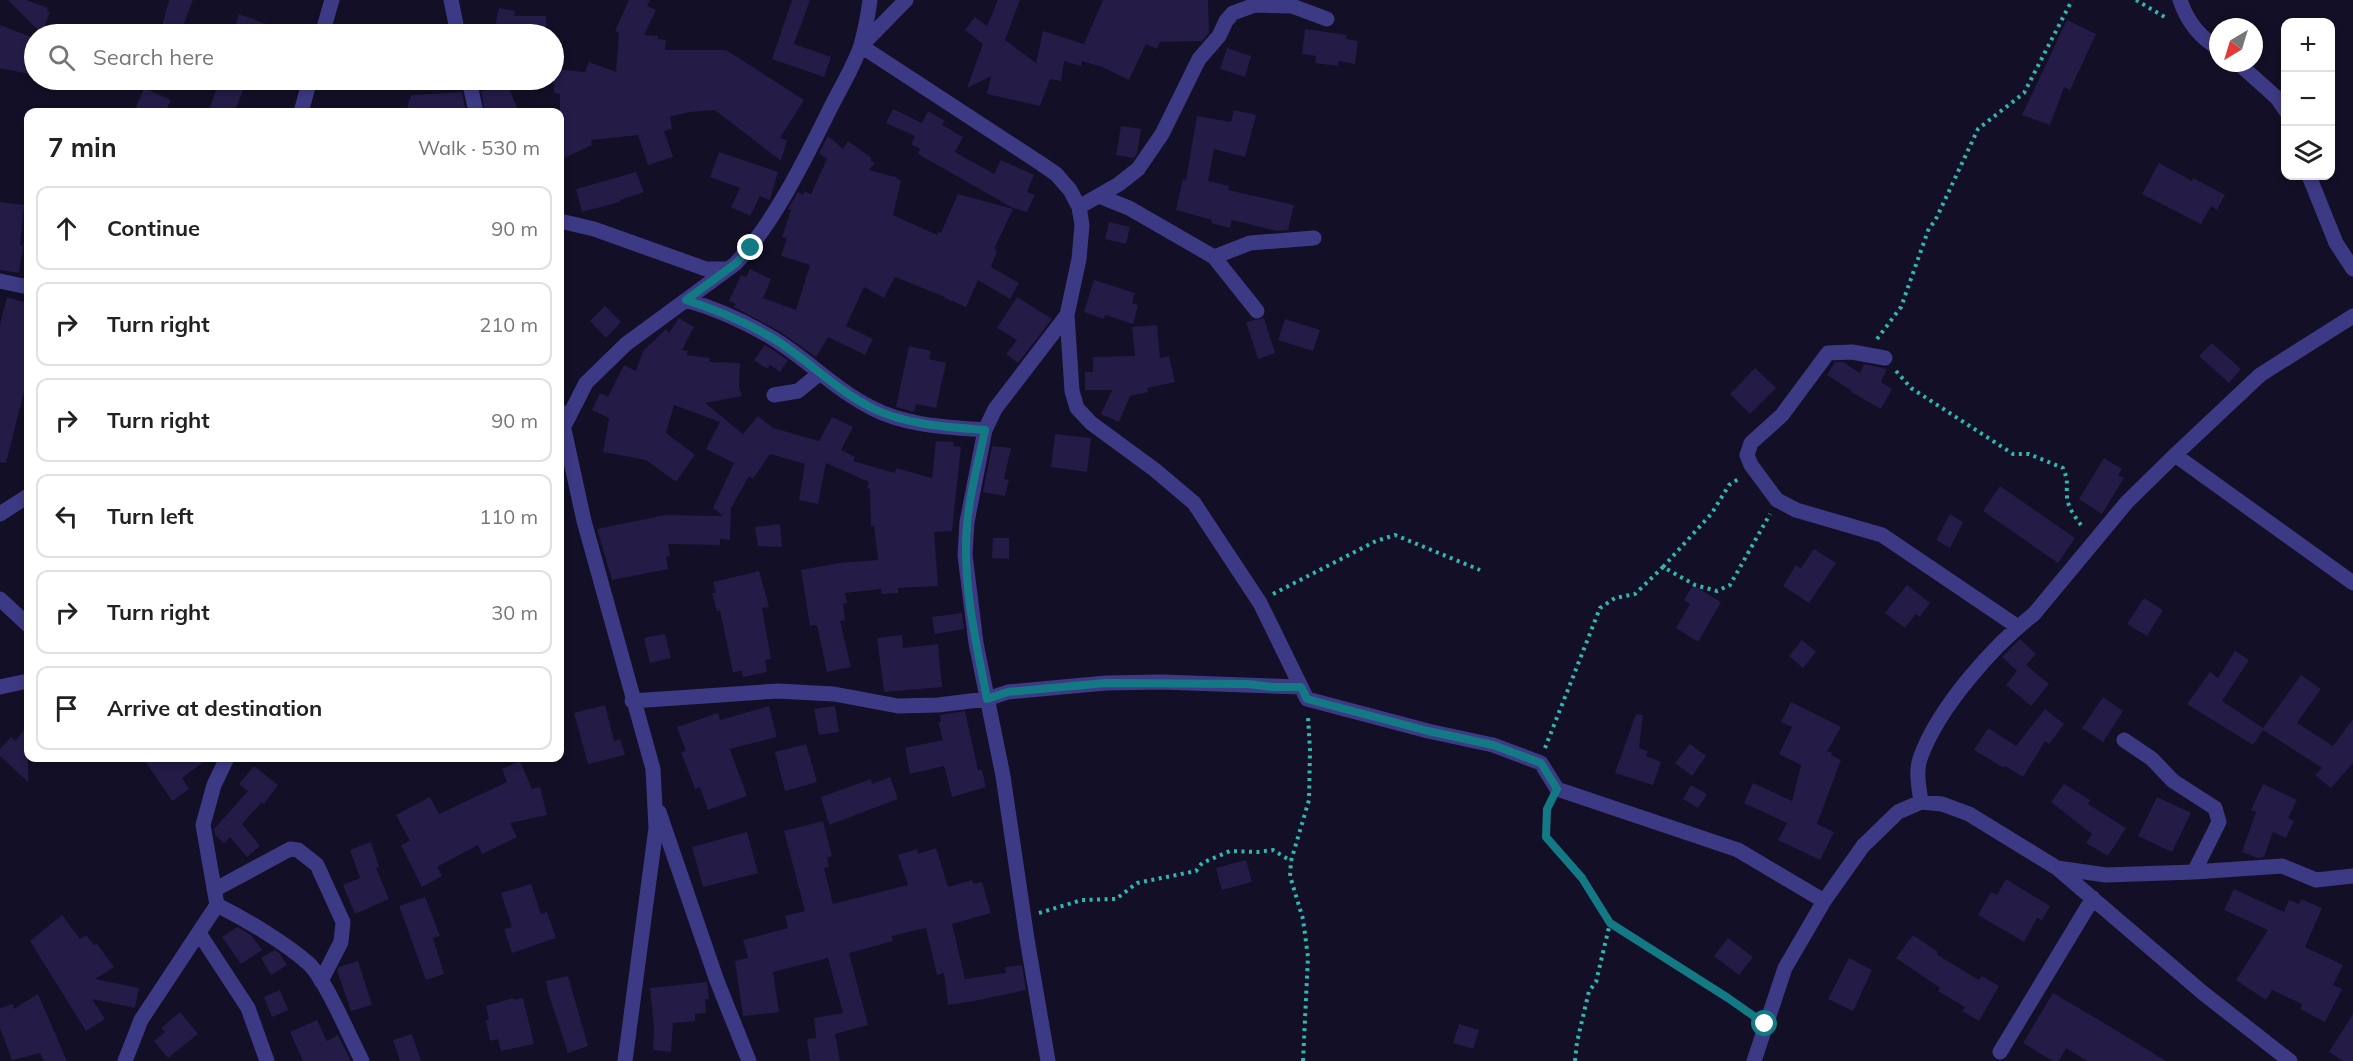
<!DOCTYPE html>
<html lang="en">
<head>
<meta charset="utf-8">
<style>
	:root { --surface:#fff; --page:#f2f2f2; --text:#222; --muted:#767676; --line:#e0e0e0 }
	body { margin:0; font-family:Mulish,sans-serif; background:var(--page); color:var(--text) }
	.controls { position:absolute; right:18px; top:18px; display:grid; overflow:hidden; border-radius:12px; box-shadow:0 3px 9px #0003 }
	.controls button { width:54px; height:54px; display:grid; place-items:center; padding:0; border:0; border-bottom:2px solid var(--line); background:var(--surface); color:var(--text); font:30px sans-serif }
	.compass { position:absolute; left:2209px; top:18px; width:54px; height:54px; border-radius:50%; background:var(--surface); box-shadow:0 3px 9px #0003; rotate:218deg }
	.stop { position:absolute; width:18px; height:18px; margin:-14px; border:4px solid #137a85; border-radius:50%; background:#fff }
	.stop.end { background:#137a85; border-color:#fff; box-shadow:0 2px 6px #0008 }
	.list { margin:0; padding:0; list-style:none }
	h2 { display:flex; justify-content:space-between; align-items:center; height:78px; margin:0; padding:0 24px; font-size:26px }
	h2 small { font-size:20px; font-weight:400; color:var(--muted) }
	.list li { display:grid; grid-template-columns:39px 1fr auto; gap:18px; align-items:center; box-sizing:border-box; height:84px; margin:0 12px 12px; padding:0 12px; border:2px solid var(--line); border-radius:12px }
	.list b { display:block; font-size:22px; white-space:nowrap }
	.list em { font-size:20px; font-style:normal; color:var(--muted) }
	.icon { flex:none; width:33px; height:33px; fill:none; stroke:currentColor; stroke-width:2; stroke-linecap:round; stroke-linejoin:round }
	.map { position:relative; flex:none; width:2353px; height:1061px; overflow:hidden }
	.search { position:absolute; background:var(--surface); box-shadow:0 3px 9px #0003; left:24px; top:24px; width:540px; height:66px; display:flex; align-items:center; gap:15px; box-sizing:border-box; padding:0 21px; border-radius:33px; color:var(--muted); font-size:22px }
	.panel { position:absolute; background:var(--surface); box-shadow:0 3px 9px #0003; left:24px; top:108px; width:540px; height:654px; border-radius:12px }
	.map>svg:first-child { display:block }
	.building { fill:#241b47 }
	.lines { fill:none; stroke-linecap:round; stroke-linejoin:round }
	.path { stroke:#2fb8b0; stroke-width:4; stroke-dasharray:3 4.5; stroke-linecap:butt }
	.minor { stroke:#3d3a85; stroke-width:15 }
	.route { stroke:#137a85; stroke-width:8 }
</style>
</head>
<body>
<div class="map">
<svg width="2353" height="1061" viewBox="0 0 2353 1061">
	<rect width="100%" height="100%" fill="#130f26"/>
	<path class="building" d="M8,0H26L48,8L47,11L50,12L42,34Z
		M169,0H193L180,34H160Z
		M629,0H650L647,6L656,10L644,35L658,36V39L666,40L665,50H726L804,100L780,138L787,140L781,161L715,110L689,112L670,117L672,129L664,131L673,157L648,165L638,135L591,140L592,145L560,160V94L554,93V69L585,72L589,62L616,72L619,33L615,31Z
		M792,0H810L794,44L831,57L824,77L772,59Z
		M998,0H1020L1005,40L1036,63L1043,31L1084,44L1103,0H1208L1209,33L1202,41L1160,42L1157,49L1146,44L1129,80L1102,67L1082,61L1081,66L1064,61L1061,81L1050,79L1040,106L987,94L991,76L967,88L983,44L965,30L975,17L987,26Z
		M499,8L515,11L514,16H546V34H493Z
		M239,14L289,32V34H232Z
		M2067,20L2096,34L2070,90L2064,87L2050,125L2022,115Z
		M0,25L34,38V75L0,68Z
		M1305,29L1347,35L1346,39L1358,41L1355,64L1339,61L1338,66L1315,63L1316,56L1302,54Z
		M1227,48L1251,56L1245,77L1220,69Z
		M220,80H248L234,112H208Z
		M485,80H505L519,112H485L481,91H485Z
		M144,88L171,100L165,112H134Z
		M462,92L466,112H406L411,95Z
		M893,109L922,123L928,111L945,121L942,125L963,137L955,152L994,174L1001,160L1034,175L1027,192L1035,195L1027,212L1013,208L918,154L920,149L911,144L915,136L886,123Z
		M1234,110L1256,115L1245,157L1214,149L1208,181L1229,186L1228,190L1294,205L1288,230L1277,231L1232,220L1230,228L1211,223L1212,220L1176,210L1183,179L1186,180L1197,116L1231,122Z
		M1121,126L1141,129L1137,153L1134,158L1116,155Z
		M828,136L843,149L848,141L872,158L870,160L875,163L869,170L895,177L901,181L893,215L937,235L938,232L941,233L958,194L1013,209L994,249L997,251L991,267L1019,283L1010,299L978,280L966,307L945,298V297L895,277L884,298L864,287L846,326L873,339L865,355L828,337L816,357L779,331L734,307L736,304L729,301L741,275L746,277L750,269L771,279L763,298L796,310L810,265L781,256L787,238L782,237L791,210L788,209L798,192L803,195L804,191L811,194L827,159L819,153Z
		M719,152L778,172L770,200L760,196L750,216L731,207L740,188L710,177Z
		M2159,163L2192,181L2193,178L2225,195L2217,210L2211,206L2201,224L2142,194Z
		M636,172L644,192L620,200V202L582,212L576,189Z
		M0,202L24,205L20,245L23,246L19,273L0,270Z
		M1109,222L1130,227L1126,244L1105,239Z
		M1094,280L1135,293L1132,303L1138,305L1133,324L1105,315L1104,319L1084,312Z
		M7,297L28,303V393L24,392L6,463L0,462V325Z
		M1017,297L1052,319L1018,363L1006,354L1017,340L997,328Z
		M605,306L621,322L606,338L590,321Z
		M679,318L694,327L682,350L688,351L687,355L710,358L709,362L740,363L739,387L742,396L705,403L743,434L758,416L773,428L819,441L832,417L853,427L841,450L855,457L853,461L895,473L896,468L932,478L936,441L954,442L953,446L961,447L952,531L934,532L938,586L898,588V593L882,594L881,589L845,593L847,603L843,604L845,620L840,621L851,667L827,672L817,625L810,626L801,570L839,563L878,560L874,526H871L870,489L867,488L869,482L826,463L818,504L799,500L805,464L770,454L753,479L749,476L731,508L730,540L720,539V545L668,544L670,556L666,557L668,569L612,580L597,529L665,515L723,516L713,508L734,463L706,449L720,422L674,405L666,433L695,455L676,482L646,460L603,452L609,418L592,410L600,393L608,397L624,365L636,371L643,351L666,329L669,333Z
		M1264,318L1275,353L1258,359L1246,322Z
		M1285,319L1320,330L1313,351L1278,340Z
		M1157,325L1160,358L1169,356L1175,382L1147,388L1148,392L1130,396L1119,422L1101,414L1112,390H1085V372H1093V357L1135,356L1132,327Z
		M2212,343L2241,369L2229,383L2199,356Z
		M765,345L788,360L780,372L770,365L767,369L754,360Z
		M909,346L931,351L929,359L946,363L936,408L916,404L914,412L896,407Z
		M1835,362H1843L1860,373L1864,364L1887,369L1881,382L1892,389L1881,409L1851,392L1852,391L1827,375Z
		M1755,368L1776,388L1750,414L1730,394Z
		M1055,434L1091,438L1087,472L1051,467Z
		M992,446L1011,448L1004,479L1009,480L1005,496L983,492Z
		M2104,458L2122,469L2118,475L2124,478L2102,514L2079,499Z
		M2000,486L2075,538L2058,563L1983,511Z
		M1950,514L1963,522L1950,548L1936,540Z
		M780,524L782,547L758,546L755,527Z
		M993,538H1009V559L992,558Z
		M1814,549L1836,563L1809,603L1783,586L1796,565L1801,568Z
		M759,571L769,607L762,608L771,659L765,660L767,672L743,677L742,671L733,672L720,611H717L712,593H716L713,582Z
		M1693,585L1721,602L1698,642L1676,628L1690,604L1684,600Z
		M1907,585L1930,603L1920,617L1916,614L1905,628L1885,613Z
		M2144,598L2163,610L2147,636L2127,624Z
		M962,613L964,629L935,634L932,617Z
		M665,634L671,658L650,663L644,638Z
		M902,635L903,648L938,644L942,687L884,692L877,638Z
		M2020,639L2036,654L2026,665L2049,684L2031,706L2006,685L2017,671L2002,657Z
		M1802,640L1816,652L1803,668L1789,656Z
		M2235,651L2249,660L2222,701L2263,728L2301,675L2321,689L2297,723L2333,746L2353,719V763L2331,788L2315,775L2322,768L2263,730L2253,745L2187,704L2210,672L2218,678Z
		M2103,697L2123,711L2103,742L2082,728Z
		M1791,702L1841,727L1827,751L1832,753L1831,755L1841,760L1817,824L1834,832L1820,860L1778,840L1787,823L1744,803L1753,783L1792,801L1801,765L1779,754L1792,727L1781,722Z
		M605,705L614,741L620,739L625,755L588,764L574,713Z
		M769,706L777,737L730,749L747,796L708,810L700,787L695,789L681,752L686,751L677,727L718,713L720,720Z
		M835,706L839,732L819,735L814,709Z
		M2045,709L2064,724L2049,744L2045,741L2023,777L2005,766L2004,768L1974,750L1988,728L2016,746Z
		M965,711L978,770H982L986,787L952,797L944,766L910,774L905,748L943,740L938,722H941L940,715Z
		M1636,714L1643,715L1639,748L1648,751L1646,756L1661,762L1653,785L1615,773Z
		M28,725V782L0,756V749L11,737L15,741Z
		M806,744L817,782L785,791L775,752Z
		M1690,744L1706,756L1692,776L1675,763Z
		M143,758H209L182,778L189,789L172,801Z
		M520,761L532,789L540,787L547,815L510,823L517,837L482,854L478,845L437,867L442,876L422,887L401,845L410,841L396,815L430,797L439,814L507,782L502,769Z
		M254,766L278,785L264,804L262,802L242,824L260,846L247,857L230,837L224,843L215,835L214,829L248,791L239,784Z
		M890,777L898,799L829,825L821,797L871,779L872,784Z
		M2064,784L2090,800L2088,804L2126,828L2108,856L2086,843L2092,834L2051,802Z
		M2263,784L2297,800L2288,818L2294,821L2286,838L2273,832L2264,857L2258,858L2242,852L2256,812L2251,810Z
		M1691,785L1707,794L1698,808L1683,799Z
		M2157,797L2191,813L2172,852L2138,836Z
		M823,821L832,856L827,858L829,867L824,868L833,904L908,885L898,855L917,849L918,854L936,848L948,887L972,880L974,884L982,882L991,913L952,924L965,979L1006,973L1005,967L1022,965L1026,990L974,1001L948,1005L944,973L937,975L926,928L892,936L893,941L849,953L868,1025L835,1034L840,1061H810L807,1039L816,1038L814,1018L843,1013L828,958L773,972L779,1012L743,1016L735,961L748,958L743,940L788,928L785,916L805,911L784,831Z
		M747,832L758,873L703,887L692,847Z
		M371,842L379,867L376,868L389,899L355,914L343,885L360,878L350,850Z
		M1246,860L1252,882L1222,890L1216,868Z
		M2006,879L2050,906L2042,920L2037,918L2024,942L1978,915L1991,892L1997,895Z
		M531,884L541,914L547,912L556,938L512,953L504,929L512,927L501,893Z
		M2234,889L2284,912L2289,900L2299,904L2301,899L2322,908L2305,947L2343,965L2333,985L2342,989L2325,1022L2300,1009L2302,1004L2272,990L2266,1000L2236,980L2268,930L2224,910Z
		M425,897L440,936L433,938L444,974L426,980L399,906Z
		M62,915L80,939L86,935L94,945L97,944L114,967L95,979L139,988L135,1008L92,999L105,1019L86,1031L30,941Z
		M237,927L251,935L262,950L241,964L222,937Z
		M1913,935L1938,952L1936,954L1979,980L1982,976L1999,986L1979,1021L1962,1011L1965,1007L1938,991L1940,988L1896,958Z
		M1728,938L1753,957L1739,975L1714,956Z
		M275,950L280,954L287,965L271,975L261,958Z
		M1849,958L1872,970L1853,1011L1828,999Z
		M358,961L372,1005L351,1011L337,970L339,967Z
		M568,976L588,1046L568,1053L548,992L546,981Z
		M707,982L709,999H705L706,1013L695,1014V1021L673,1023L671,1052L653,1050L654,1029L650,988Z
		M280,990L288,1010L272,1017L264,997Z
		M2053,993L2109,1026L2166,1061H2087L2066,1048L2059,1061H2053L2023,1043Z
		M38,994L67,1061H44L40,1053L12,1060L0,1028V1008L13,1004L14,1009Z
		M513,998L514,1000L523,998L534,1044L501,1051L498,1039L490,1041L486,1020H489L486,1006Z
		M180,1012L198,1034L168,1058L154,1041L165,1032L161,1028Z
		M2353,1014V1061H2343L2329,1052Z
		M317,1020L327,1041L338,1035L351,1061H303L290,1032Z
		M1459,1024L1479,1030L1473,1049L1453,1043Z
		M412,1034L421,1061H400L393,1040Z"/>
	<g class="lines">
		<path class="path" d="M2136,0L2168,19
			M1877,339L1901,307L1929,228L1935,221L1978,129L2024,93L2072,0
			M1896,371L1911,388L2013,454H2029L2063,468C2069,482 2066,484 2067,497C2068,509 2077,519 2083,528
			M1663,567L1712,513L1729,485L1740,478
			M1273,594L1376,541L1395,535L1480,570
			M1545,748L1600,608L1615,598L1635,594L1663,567L1695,585L1717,591L1730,585L1770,514
			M1550,803L1547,809L1546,837L1582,878L1610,923L1728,998L1751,1014
			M1039,913L1082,900L1116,899L1137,883L1196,871L1202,863L1230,851L1257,852L1273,850L1291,861
			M1303,1061L1308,957L1303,919L1290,876L1291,861L1309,800L1310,750L1308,717
			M1575,1061L1577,1042L1589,991L1596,982L1610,923"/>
		<path class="minor" d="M451,0L458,34
			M906,0L861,46L1040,163L1056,174L1070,190L1079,207L1082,225L1079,259L1067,315L1072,391L1077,408L1091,423L1155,470L1194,503L1260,603L1307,699L1428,731L1493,745L1541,763L1557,789L1738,850L1824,901
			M2180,0C2187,21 2199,37 2218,48
			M322,34L332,0
			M2238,63L2277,98L2286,111
			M469,80L476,112
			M301,112L310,80
			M2309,176L2336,243L2353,269
			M1099,196L1129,208L1214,257L1257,311
			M1079,207L1119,184L1138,169L1162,134L1199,59L1219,36L1226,21L1233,13L1255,5L1292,6L1327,19
			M560,221L594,229L706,269H727
			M1214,257L1250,243L1314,238
			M0,281L28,287
			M686,300C717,309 746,322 774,339C808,360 836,390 872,408C906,426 948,427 985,430
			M1885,358L1852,352L1828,353L1782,415L1751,443L1747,455L1751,465L1777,500L1796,510L1882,535L2018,627
			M774,395L798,391L820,373
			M560,411L584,521L653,769L656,828L625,1061
			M564,426L586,383L626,344L735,264C774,224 806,157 831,107C841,87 854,66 861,45C865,31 868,15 870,0
			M2175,455L2353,583
			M0,514L28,496
			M0,599L28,625
			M0,687L28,681
			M632,701L778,691L834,694L898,706L938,705L987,699L1008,692L1106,683L1162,682L1301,687
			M2124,740L2152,759L2173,781L2215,808L2219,822L2194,872
			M1921,802C1919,787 1915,770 1921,756C1939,707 1993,646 2034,614L2127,502L2175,455L2260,375L2353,316
			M659,812L717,981L749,1061
			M2057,868L2106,875L2194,872L2282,866L2316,880L2353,876
			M216,889L290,849L298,850L317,865L343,922L341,942L321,981
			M217,905C245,919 284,942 308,963C325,978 350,1038 362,1061
			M199,933L248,1008L267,1061
			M2000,1052L2093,898
			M125,1061L141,1020L217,905L203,825L214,785L227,758
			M1048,1061L1027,939L1003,776L976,643L965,555L967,522L985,430L995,409L1067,315
			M1754,1061L1785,968L1824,901L1863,846L1898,812L1921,802L1942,804L1969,814L2057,868L2203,993L2290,1061"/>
	</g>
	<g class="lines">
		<path class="route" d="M751,248L735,264L686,300C717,310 746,322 774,339C808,360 836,390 872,408C906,425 948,427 985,430C979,461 969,493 967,525C962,583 976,642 987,699L1008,692L1106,683L1248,684L1272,687H1301L1307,699L1428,731L1493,745L1541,763L1557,789L1547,809L1546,837L1582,878L1610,923L1728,998L1765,1024"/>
	</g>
</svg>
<div class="controls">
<button>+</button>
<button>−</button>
<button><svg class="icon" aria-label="layers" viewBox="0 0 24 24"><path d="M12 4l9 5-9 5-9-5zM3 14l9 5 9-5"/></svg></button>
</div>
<svg class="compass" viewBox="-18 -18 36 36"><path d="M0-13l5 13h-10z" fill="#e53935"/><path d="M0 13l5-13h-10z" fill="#767676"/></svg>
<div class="stop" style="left:1765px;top:1024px"></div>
<div class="stop end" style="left:751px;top:248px"></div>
<div class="search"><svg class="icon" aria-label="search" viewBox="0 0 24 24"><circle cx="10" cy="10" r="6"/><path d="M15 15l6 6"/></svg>Search here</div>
<section class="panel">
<h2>7 min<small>Walk · 530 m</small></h2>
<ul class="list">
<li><svg class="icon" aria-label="ahead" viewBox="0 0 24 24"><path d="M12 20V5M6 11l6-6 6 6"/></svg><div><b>Continue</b></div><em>90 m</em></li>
<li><svg class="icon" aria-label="right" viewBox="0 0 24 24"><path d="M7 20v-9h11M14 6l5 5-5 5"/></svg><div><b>Turn right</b></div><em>210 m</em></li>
<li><svg class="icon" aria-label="right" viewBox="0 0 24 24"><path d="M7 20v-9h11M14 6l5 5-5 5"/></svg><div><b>Turn right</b></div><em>90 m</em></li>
<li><svg class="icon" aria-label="left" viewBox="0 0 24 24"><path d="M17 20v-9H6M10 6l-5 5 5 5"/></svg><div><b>Turn left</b></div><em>110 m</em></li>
<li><svg class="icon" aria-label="right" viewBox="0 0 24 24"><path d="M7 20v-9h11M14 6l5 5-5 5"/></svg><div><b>Turn right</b></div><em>30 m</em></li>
<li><svg class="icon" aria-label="arrive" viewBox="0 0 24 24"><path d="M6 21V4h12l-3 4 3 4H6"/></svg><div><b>Arrive at destination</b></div></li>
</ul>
</section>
</div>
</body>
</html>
